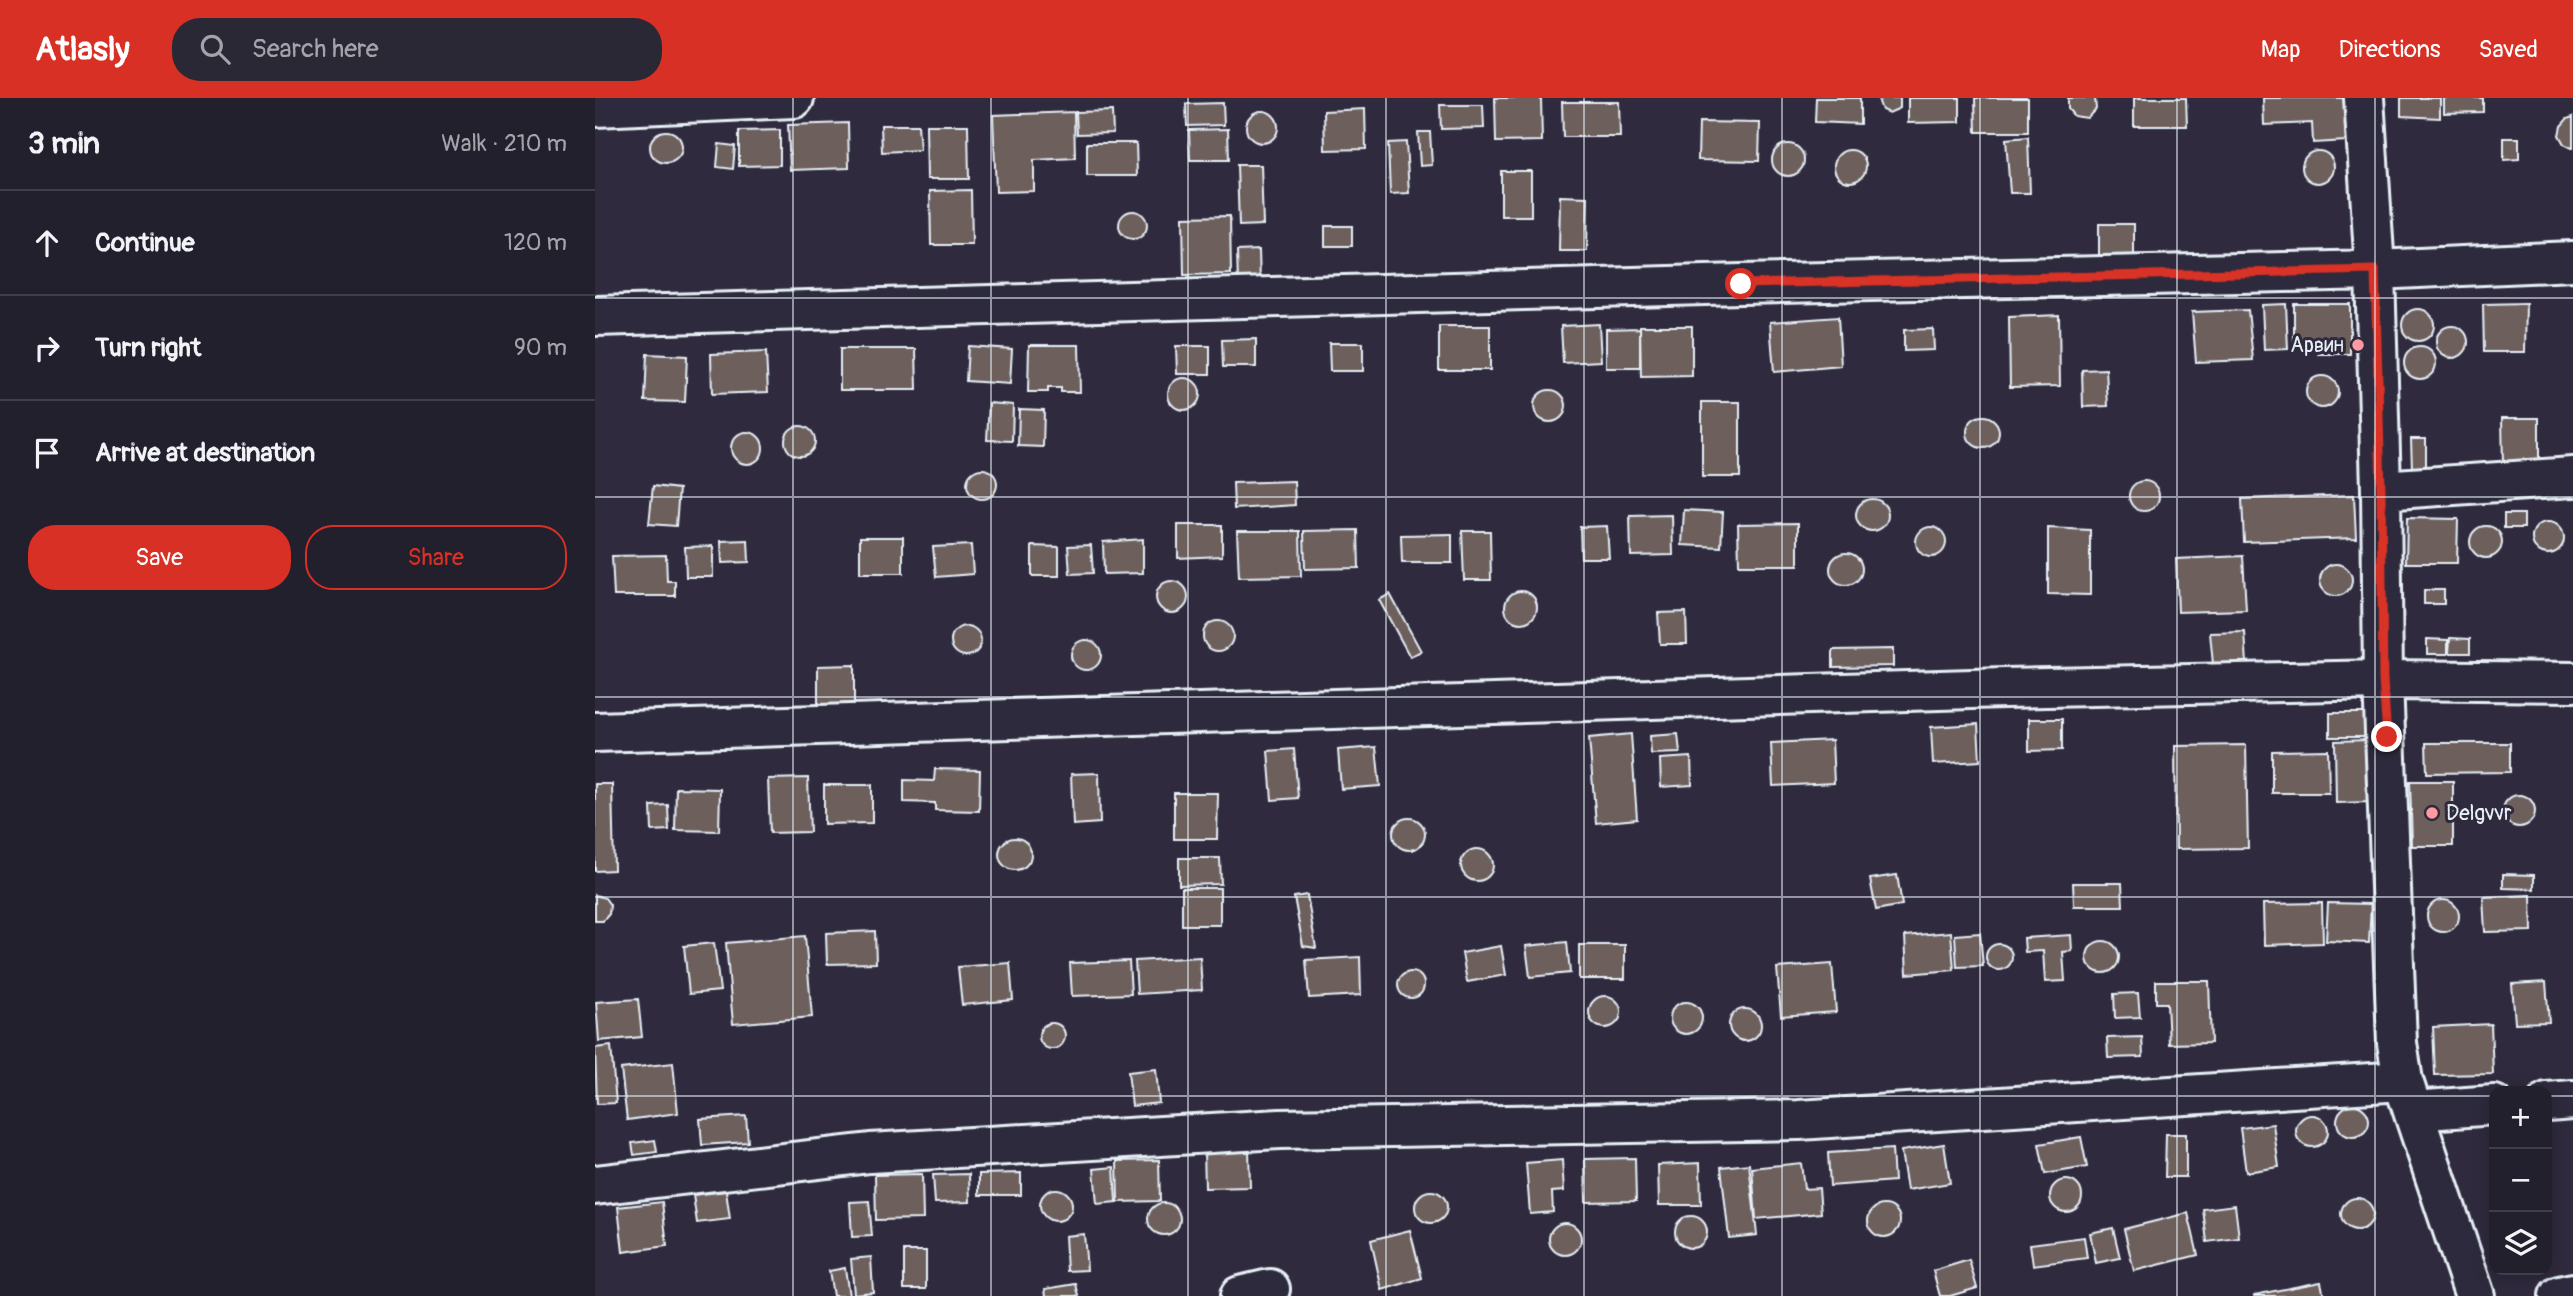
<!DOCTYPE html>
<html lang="en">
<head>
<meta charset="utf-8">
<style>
	:root { --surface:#23202e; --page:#2b2836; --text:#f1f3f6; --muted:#a3a3aa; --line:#403e4a; --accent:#d93025 }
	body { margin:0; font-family:Pangolin,sans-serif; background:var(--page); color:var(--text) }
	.controls { position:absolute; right:21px; bottom:21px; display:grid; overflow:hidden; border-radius:14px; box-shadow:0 4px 18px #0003 }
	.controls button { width:63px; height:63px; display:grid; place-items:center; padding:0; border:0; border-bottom:2px solid var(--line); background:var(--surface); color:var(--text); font:35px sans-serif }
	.stop { position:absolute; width:21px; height:21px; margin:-16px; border:5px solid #d93025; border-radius:50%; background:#fff }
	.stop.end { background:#d93025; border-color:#fff; box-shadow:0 2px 7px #0008 }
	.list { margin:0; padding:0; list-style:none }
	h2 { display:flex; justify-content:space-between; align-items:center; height:91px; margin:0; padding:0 28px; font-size:30px }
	h2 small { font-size:23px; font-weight:400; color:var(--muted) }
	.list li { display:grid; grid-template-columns:46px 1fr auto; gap:21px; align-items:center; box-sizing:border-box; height:105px; padding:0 28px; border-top:2px solid var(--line) }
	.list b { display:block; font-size:26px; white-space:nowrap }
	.list em { font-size:23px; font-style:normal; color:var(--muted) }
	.actions { display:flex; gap:14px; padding:21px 28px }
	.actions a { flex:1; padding:16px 0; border:2px solid var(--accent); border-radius:28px; text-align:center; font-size:24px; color:var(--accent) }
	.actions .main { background:var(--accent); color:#fff }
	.icon { flex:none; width:38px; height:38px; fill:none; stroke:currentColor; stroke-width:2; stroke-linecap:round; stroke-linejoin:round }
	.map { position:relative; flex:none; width:1978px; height:1198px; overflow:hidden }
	header { display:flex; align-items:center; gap:42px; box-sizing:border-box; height:98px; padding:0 35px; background:var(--accent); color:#fff }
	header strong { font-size:33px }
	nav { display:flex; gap:38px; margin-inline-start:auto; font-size:24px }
	.search { width:490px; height:63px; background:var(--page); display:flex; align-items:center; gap:18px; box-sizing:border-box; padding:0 24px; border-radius:28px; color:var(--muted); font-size:26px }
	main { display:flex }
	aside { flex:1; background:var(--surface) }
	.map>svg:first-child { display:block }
	.building { fill:#6d5e5b; stroke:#e8f1f8; stroke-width:2 }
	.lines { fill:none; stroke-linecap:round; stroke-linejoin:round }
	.minor-casing { stroke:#e8f1f8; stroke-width:44 }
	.minor { stroke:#2f2a3d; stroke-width:38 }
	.route { stroke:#d93025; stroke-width:9 }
	.grid { fill:none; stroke:#e8f1f8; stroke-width:2; stroke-opacity:0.55 }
	.poi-dot { fill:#ff9aa2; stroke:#2f2a3d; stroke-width:2.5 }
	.labels { text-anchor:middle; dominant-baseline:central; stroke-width:6; stroke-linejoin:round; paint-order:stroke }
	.poi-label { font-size:21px; fill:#e8f1f8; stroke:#2f2a3d; text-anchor:end }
</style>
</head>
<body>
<header>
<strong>Atlasly</strong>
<div class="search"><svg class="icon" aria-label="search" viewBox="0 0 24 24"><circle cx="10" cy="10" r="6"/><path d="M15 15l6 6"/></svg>Search here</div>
<nav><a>Map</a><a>Directions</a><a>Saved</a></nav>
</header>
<main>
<aside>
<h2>3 min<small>Walk · 210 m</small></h2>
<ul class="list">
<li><svg class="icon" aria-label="ahead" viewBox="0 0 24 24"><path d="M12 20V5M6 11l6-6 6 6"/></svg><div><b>Continue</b></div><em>120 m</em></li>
<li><svg class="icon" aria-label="right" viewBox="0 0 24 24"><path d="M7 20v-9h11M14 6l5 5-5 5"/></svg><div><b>Turn right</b></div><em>90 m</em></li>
<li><svg class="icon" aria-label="arrive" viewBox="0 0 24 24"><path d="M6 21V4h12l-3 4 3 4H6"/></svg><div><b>Arrive at destination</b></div></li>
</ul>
<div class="actions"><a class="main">Save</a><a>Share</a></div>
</aside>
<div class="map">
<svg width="1978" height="1198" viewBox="0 0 1978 1198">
	<rect width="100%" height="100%" fill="#2f2a3d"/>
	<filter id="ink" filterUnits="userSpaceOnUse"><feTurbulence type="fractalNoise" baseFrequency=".0143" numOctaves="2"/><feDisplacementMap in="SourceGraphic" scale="14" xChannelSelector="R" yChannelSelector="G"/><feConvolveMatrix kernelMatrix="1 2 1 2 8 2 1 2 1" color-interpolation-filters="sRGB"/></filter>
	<g filter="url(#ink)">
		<path class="building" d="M900,0H946L947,43L901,44Z
			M1221,0H1265V26L1220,24Z
			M1285,0H1305V10L1294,15L1287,12L1284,4Z
			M1313,0H1365V24L1313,25Z
			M1380,0H1433V34H1381Z
			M1473,0H1500L1501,11L1492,20L1479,18L1473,11Z
			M1539,0H1591L1592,28H1539Z
			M1668,0H1749L1751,43L1718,45L1717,25L1669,27Z
			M1806,0H1845V20L1806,18Z
			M1849,0H1888V14L1849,15Z
			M967,4H1024L1025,39H968Z
			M628,5L629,27L592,28L591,6Z
			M845,7H888L889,30L846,31Z
			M770,11L771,51L730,52L729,13Z
			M517,13L518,35L482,36L481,14Z
			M651 29a16 16 0 1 1 32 0a16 16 0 1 1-32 0Z
			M479,14L480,60L439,62V93L401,94L398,17Z
			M1978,19V50H1977L1969,46L1964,37L1966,28L1972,21Z
			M1104,24L1165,25L1164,63L1103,62Z
			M253,25L254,70L195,72L193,27Z
			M286,27H323L325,52L287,54Z
			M331,27H373L374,81H332Z
			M633,31L634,62H595L594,32Z
			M185,32V67L144,68V33Z
			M55 49a16 16 0 1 1 32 0a16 16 0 1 1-32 0Z
			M823,34H835L837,67L825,68Z
			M1433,39L1435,95H1415L1411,41Z
			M1909,40H1924V61L1909,62Z
			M811,44L814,95L795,96L793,45Z
			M492,45H541L542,78H492Z
			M124,46L140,48L138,71L122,69Z
			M1177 62a16 16 0 1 1 32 0a16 16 0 1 1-32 0Z
			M1239 68a16 16 0 1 1 32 0a16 16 0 1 1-32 0Z
			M1707 69a16 16 0 1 1 32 0a16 16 0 1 1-32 0Z
			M642,67H666L668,127L644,128Z
			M906,73H936V118H906Z
			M376,92L377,147H336L335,93Z
			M965,98L993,99L992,153H964Z
			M524 127a14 14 0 1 1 28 0a14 14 0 1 1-28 0Z
			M635,118L636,176L589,177L588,119Z
			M1504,126H1539V157H1504Z
			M730,128H757V148H730Z
			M664,152L665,185L643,186L642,153Z
			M1931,205L1930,254H1889L1888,206Z
			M1691,206L1693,251L1669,252L1667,207Z
			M1699,206H1755V256H1724V247H1699Z
			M1807 227a16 16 0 1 1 32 0a16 16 0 1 1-32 0Z
			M1653,212L1658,262L1601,264L1597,214Z
			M1464,217L1465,288L1415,289L1414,219Z
			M1243,219L1246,268L1179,274L1175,224Z
			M1004,226L1006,263L968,265L966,228Z
			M1841 244a16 16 0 1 1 32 0a16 16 0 1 1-32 0Z
			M844,228H895V272H844Z
			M1045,228H1097V278L1046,279Z
			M1045,230V270H1011V231Z
			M1338,231L1339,252L1309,253V232Z
			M661,241V269H628L627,242Z
			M734,245H768V273H735Z
			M434,247H484L485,294H466V290H453V294H433Z
			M373,248L417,251L415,286L371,283Z
			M581,248H615V276H582Z
			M1809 265a16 16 0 1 1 32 0a16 16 0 1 1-32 0Z
			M245,251H321L322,292H245Z
			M171,254L173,294L117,296L116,256Z
			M52,256L92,258L90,304L50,303Z
			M1511,271L1513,308L1488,309L1487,272Z
			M1711 294a16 16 0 1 1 32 0a16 16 0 1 1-32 0Z
			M573 296a16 16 0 1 1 32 0a16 16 0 1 1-32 0Z
			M939 308a16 16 0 1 1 32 0a16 16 0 1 1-32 0Z
			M1107,304H1145V379H1107Z
			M394,305L418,307L417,343L392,342Z
			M424,311L449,312L448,349L423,348Z
			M1372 334a16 16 0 1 1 32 0a16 16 0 1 1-32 0Z
			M1907,320H1944V367L1908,368Z
			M190 343a15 15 0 1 1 30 0a15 15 0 1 1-30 0Z
			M136 350a16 16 0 1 1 32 0a16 16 0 1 1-32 0Z
			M1816,341H1831V371H1817Z
			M372 386a15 15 0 1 1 30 0a15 15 0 1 1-30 0Z
			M699,383L700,407L639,411L638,385Z
			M1534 398a15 15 0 1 1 30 0a15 15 0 1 1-30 0Z
			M58,388L84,391L81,428L54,426Z
			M1759,397L1761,440L1649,444L1647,401Z
			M1261 417a16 16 0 1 1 32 0a16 16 0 1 1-32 0Z
			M1089,412L1128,414L1126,449L1087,447Z
			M1909,416H1929V430H1909Z
			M1077,417L1078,457L1036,458L1035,418Z
			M1812,420L1863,421L1862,465H1811Z
			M1937 440a16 16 0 1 1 32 0a16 16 0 1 1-32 0Z
			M1203,425V467H1144L1143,426Z
			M583,427H627V458L583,460Z
			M1012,428L1014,460H986L985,429Z
			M1875 444a16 16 0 1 1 32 0a16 16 0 1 1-32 0Z
			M1321 444a15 15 0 1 1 30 0a15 15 0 1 1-30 0Z
			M1453,430L1495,432V497L1453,496Z
			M763,432L764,470L710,471L709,433Z
			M642,433H705L706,478L644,479Z
			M867,433H895L896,482H869Z
			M857,436V465H807L806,437Z
			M265,439H308V475H265Z
			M548,441V475L509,476L508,444Z
			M153,442L154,464L127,465L126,443Z
			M376,447L378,476L341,479L338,449Z
			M496,447L498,475L475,476L473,448Z
			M118,448V479H91L90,449Z
			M437,448L464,449V478H437Z
			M1235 471a16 16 0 1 1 32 0a16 16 0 1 1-32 0Z
			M71,457L72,483H80V498H19L17,458Z
			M1648,458L1651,512L1583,514L1581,461Z
			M1725 482a16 16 0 1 1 32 0a16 16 0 1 1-32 0Z
			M561 499a16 16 0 1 1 32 0a16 16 0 1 1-32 0Z
			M1829,492H1849V506H1829Z
			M910 509a16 16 0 1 1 32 0a16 16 0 1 1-32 0Z
			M795,496L826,553L815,559L784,502Z
			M1091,514L1092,546H1065L1063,515Z
			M608 538a15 15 0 1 1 30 0a15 15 0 1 1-30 0Z
			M356 543a15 15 0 1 1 30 0a15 15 0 1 1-30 0Z
			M1650,534L1652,566H1618L1615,535Z
			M1855,540L1875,541V555H1854Z
			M1832,541L1853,542V556H1832Z
			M476 557a15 15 0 1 1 30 0a15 15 0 1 1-30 0Z
			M1298,551V568L1238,569V552Z
			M259,567V614L223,613V568Z
			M1735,615H1770V639H1735Z
			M1434,621H1467V652L1434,653Z
			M1383,626L1385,663L1338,666L1336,629Z
			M1036,636L1042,721L1001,725L994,640Z
			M1083,636L1085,655L1056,656L1055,638Z
			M1237,642L1239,685L1178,688L1176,645Z
			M1774,642L1776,704L1741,705L1740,643Z
			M1831,645H1915V674L1832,675Z
			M1651,647L1653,750L1581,751L1580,648Z
			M781,649L785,688L746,691L743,652Z
			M699,651L703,700L677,702L673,653Z
			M1733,652L1734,695H1677V653Z
			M1096,659L1097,687L1066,689L1065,661Z
			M340,671L385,672L384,713L340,712V705L309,704V682L339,683Z
			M504,675L505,725L478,727L476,676Z
			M213,680L215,734L175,735L173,681Z
			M1815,683H1858V748H1817Z
			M0,686H17L19,772L0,773Z
			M229,687H277V725L229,726Z
			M81,690L125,691L124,733L80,732Z
			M579,695H623L622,741H579Z
			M1908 713a16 16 0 1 1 32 0a16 16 0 1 1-32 0Z
			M73,707L74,732L57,733L56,708Z
			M798 736a16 16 0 1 1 32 0a16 16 0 1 1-32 0Z
			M404 756a16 16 0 1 1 32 0a16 16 0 1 1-32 0Z
			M866 767a16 16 0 1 1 32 0a16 16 0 1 1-32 0Z
			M584,760H625L626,786L584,787Z
			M1908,776L1939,777V791L1908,790Z
			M1302,777L1307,807L1281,812L1275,781Z
			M1478,785H1527L1528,808H1479Z
			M587,790H625V827H587Z
			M0,797L10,800L15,807L14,816L8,823H0Z
			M712,797L721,850L708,848L699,799Z
			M1936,797L1937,833L1890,834L1888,799Z
			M1832 818a16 16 0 1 1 32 0a16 16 0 1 1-32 0Z
			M1727,805L1728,845L1669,847L1668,806Z
			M1733,805L1776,806L1774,845L1731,843Z
			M280,833L281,865L232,866L231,835Z
			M1356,834L1359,872L1312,876L1310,838Z
			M1385,835L1388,868L1362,869L1360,837Z
			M1476,837L1477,853L1468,854L1470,883L1450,884L1448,853L1430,854L1429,840Z
			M210,838L217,919L138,926L131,845Z
			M1492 859a16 16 0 1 1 32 0a16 16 0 1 1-32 0Z
			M972,844L975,875L935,879L931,848Z
			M119,845L125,893L94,896L89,848Z
			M1391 859a13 13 0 1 1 26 0a13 13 0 1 1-26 0Z
			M984,847H1030V881H984Z
			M906,848L911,877L872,884L867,855Z
			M605,859L607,892L542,896L540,863Z
			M765,859L766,897L714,900L711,862Z
			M534,863L536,896L477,898L475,865Z
			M415,865L418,902L367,907L363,869Z
			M1237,866L1241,914L1186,918L1182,870Z
			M803 887a13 13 0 1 1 26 0a13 13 0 1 1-26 0Z
			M1561,883H1614L1616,945L1574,946L1572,905H1561Z
			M1951,884L1954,924L1920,925L1917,886Z
			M1543,895L1545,919L1520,920L1519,896Z
			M994 914a16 16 0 1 1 32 0a16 16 0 1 1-32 0Z
			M43,901L47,939L4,943L1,904Z
			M1075 920a16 16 0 1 1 32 0a16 16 0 1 1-32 0Z
			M1134 927a16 16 0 1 1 32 0a16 16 0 1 1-32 0Z
			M444 938a13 13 0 1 1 26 0a13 13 0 1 1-26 0Z
			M1896,926L1898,976L1840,977L1838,929Z
			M1547,939L1548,959L1513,960L1512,940Z
			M16,948L21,1005L2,1006L0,950Z
			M78,965L83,1015L32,1022L26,971Z
			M561,971L564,1005L537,1008L533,974Z
			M1742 1023a16 16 0 1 1 32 0a16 16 0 1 1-32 0Z
			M1701 1033a16 16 0 1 1 32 0a16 16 0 1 1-32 0Z
			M151,1018L153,1044L107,1047L105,1021Z
			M1678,1026L1684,1069L1651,1074L1645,1030Z
			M1571,1036H1591V1079H1570Z
			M1486,1039L1492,1069L1450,1076L1444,1046Z
			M60,1042L62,1054L39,1057L37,1045Z
			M1349,1046L1355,1085L1312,1092L1306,1053Z
			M654,1050L655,1089L610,1090L609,1051Z
			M1297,1051L1299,1083L1235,1088L1233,1055Z
			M1040,1060L1041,1103L991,1104L990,1061Z
			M564,1062L565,1103L523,1104L522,1063Z
			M967,1062L969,1093L957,1094L958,1114L935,1116L931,1065Z
			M1105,1065L1106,1107H1064L1063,1067Z
			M1206,1065L1209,1091L1224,1090L1226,1115L1161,1121L1157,1070Z
			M1154,1066L1162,1137L1134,1140L1126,1069Z
			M519,1069L521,1104L502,1106L499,1071Z
			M426,1075V1097H384V1076Z
			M327,1076L328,1121L281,1122L280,1077Z
			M374,1076L375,1104L340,1105L338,1077Z
			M1455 1098a16 16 0 1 1 32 0a16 16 0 1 1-32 0Z
			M445 1107a16 16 0 1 1 32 0a16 16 0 1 1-32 0Z
			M820 1109a16 16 0 1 1 32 0a16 16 0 1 1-32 0Z
			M131,1093L135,1121L102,1125L98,1097Z
			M1746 1116a16 16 0 1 1 32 0a16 16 0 1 1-32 0Z
			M274,1103L277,1138L257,1139L255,1104Z
			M67,1104L72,1148L28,1154L23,1109Z
			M553 1121a16 16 0 1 1 32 0a16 16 0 1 1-32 0Z
			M1273 1123a16 16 0 1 1 32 0a16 16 0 1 1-32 0Z
			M1640,1107L1644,1140L1612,1144L1608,1111Z
			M1593,1115L1603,1157L1539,1173L1529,1131Z
			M1080 1134a16 16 0 1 1 32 0a16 16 0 1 1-32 0Z
			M954 1141a16 16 0 1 1 32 0a16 16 0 1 1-32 0Z
			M1518,1130L1525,1160L1501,1165L1495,1135Z
			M815,1132L827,1180L787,1192L776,1142Z
			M489,1136L492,1172L472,1173L470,1138Z
			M1489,1139L1492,1160L1438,1167L1435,1146Z
			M309,1153H331V1191H309Z
			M276,1159L278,1194L259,1196L256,1161Z
			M1374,1162L1382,1190L1355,1198H1345L1338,1173Z
			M250,1170L254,1198H238L234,1173Z
			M1726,1184L1729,1198H1659V1197Z
			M481,1186L484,1198H451L450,1191Z"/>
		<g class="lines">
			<g class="minor-casing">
				<path id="minor" d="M1769,0L1780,172L1786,392L1788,582L1802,945L1808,983L1880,1198
					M0,9L199,0
					M0,218L1146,186L1780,172L1978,163
					M1786,392L1978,379
					M0,634L1409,590L1788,582L1978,584
					M1952,1004L1978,1002
					M1818,1013L1899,1007
					M0,1087L275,1055L685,1031L1204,1022L1808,983
					M645,1198L675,1191
					M1964,1198L1978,1195"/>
			</g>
			<use href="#minor" class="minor"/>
		</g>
	</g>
	<g class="lines" filter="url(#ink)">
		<path class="route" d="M1146,186L1780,172L1786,392L1788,582L1792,639"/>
	</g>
	<path class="grid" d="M198,0V1198M396,0V1198M593,0V1198M791,0V1198M989,0V1198M1187,0V1198M1385,0V1198M1582,0V1198M1780,0V1198M0,200H1978M0,399H1978M0,599H1978M0,799H1978M0,998H1899M1952,998H1978"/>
	<g class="poi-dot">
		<circle cx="1763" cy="247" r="7"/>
		<circle cx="1837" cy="715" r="7"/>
	</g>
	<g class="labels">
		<g class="poi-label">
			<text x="1749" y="247">Арвин</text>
			<text x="1851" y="715" text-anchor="start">Delgvvr</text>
		</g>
	</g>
</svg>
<div class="controls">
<button>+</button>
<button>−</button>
<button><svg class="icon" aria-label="layers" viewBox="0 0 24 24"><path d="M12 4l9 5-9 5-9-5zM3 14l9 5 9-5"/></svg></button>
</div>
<div class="stop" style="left:1146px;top:186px"></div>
<div class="stop end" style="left:1792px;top:639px"></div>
</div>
</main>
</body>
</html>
